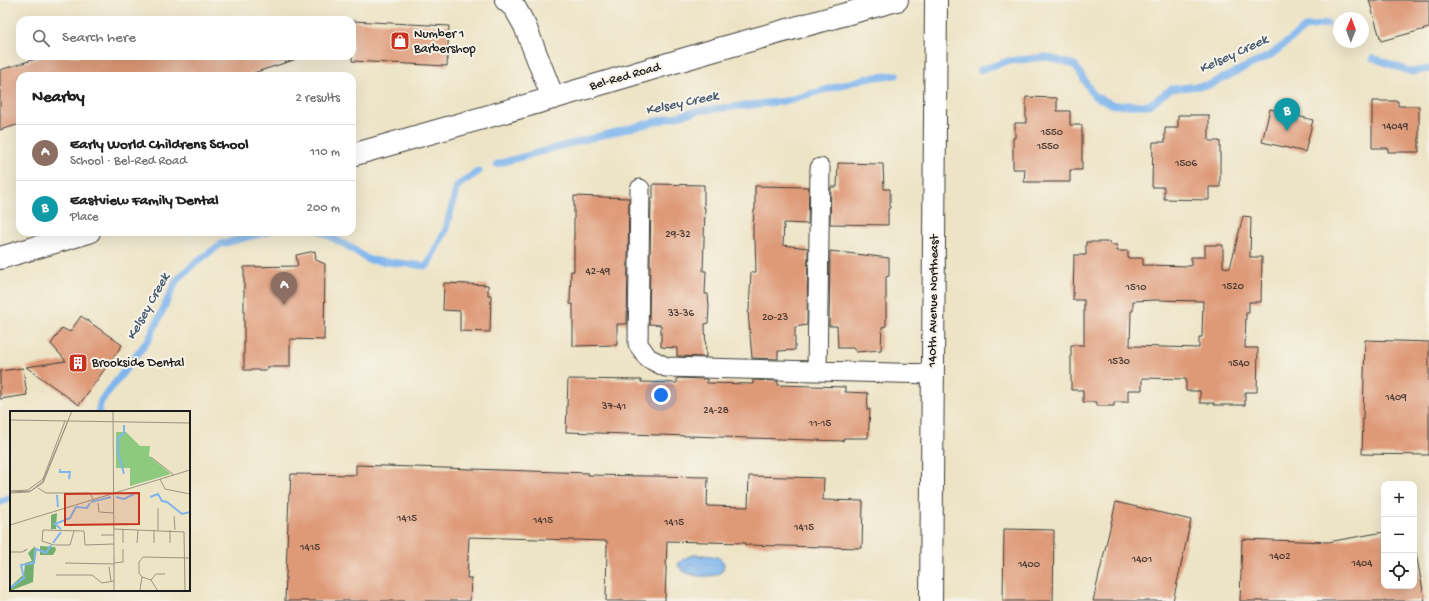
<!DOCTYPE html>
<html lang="en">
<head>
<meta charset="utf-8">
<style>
	:root { --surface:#fff; --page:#f6f6f6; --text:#222; --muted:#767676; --line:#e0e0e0; --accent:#d93025 }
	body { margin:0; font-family:"Gochi Hand",sans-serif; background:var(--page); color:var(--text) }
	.controls { position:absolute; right:12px; bottom:12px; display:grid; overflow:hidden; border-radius:8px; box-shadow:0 4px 16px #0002 }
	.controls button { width:36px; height:36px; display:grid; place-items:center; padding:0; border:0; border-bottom:1px solid var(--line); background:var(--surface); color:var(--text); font:20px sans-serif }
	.compass { position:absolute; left:1333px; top:12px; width:36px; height:36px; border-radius:50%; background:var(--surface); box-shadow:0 4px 16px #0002; rotate:1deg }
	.you { position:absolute; left:661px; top:395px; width:14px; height:14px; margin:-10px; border:3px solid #fff; border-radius:50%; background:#1a73e8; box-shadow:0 0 0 6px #1a73e833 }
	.badge { display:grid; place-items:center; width:26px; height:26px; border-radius:50%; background:var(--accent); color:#fff; font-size:13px; font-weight:700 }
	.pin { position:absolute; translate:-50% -33px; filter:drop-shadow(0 1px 2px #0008) }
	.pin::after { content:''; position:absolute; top:21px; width:14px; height:12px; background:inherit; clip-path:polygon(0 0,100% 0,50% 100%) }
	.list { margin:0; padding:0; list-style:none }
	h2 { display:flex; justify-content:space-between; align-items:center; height:52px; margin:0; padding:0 16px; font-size:17px }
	h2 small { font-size:13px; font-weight:400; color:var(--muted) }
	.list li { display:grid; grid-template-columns:26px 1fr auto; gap:12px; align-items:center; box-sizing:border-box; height:56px; padding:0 16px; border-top:1px solid var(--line) }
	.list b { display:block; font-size:15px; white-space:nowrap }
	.list p { margin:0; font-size:13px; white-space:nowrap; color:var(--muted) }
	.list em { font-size:13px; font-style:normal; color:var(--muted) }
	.icon { flex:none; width:22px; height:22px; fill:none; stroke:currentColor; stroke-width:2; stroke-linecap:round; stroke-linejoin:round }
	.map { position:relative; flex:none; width:1429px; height:601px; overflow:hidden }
	.search { position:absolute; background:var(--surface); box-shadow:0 4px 16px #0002; left:16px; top:16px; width:340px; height:44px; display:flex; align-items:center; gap:10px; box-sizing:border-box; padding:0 14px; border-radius:12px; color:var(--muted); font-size:15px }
	.panel { position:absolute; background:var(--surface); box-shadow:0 4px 16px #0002; left:16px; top:72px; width:340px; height:164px; border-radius:12px }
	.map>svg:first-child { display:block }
	.water { fill:url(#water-waves); stroke:#4e6885 }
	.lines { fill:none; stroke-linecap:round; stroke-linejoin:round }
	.stream { stroke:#7fb5ee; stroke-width:7 }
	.building { fill:#de9977; fill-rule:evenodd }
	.street-casing { stroke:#3b3a36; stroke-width:21 }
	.secondary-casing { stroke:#3b3a36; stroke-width:24 }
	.primary-casing { stroke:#3b3a36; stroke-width:24 }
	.street { stroke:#fff; stroke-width:19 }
	.secondary { stroke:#fff; stroke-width:22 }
	.primary { stroke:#fff; stroke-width:22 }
	.labels { text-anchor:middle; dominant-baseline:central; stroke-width:4; stroke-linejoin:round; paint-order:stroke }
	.number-label { font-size:11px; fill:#4c3b33 }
	.poi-label { font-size:13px; fill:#1c1c1c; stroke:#f7f3e8; text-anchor:start }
	.street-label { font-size:13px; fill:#1c1c1c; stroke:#f7f3e8 }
	.water-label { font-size:14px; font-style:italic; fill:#445970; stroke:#f7f3e8 }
	.inset-river { fill:none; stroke:#7fb5ee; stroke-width:2 }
	.inset-road { fill:none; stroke:#999482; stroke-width:1 }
	.view { fill:#c8321e; fill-opacity:0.15; stroke:#c8321e; stroke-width:2 }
	.inset-edge { fill:none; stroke:#1c1c1c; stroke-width:2 }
</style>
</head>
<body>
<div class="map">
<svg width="1429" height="601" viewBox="0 0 1429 601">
	<defs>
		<pattern id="water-waves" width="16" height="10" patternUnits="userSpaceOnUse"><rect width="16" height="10" fill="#7fb5ee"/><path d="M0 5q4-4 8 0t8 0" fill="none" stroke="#6d9bcc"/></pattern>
	</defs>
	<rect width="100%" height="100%" fill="#f7f3e8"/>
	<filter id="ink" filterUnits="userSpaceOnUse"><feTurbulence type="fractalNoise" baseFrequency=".025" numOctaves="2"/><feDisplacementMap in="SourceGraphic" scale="8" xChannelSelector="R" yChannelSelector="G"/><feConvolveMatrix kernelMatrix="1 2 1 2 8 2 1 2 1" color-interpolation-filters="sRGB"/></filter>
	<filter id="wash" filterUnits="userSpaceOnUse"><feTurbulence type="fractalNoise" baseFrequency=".012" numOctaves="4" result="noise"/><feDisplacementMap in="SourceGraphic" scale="16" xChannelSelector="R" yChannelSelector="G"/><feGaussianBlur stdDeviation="0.9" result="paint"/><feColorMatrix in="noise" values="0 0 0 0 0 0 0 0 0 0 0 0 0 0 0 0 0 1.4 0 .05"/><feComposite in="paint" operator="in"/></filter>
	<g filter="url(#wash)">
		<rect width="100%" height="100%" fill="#ede4c6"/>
		<path class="water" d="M693,555C701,555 722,554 724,564C724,567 723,571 720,573C710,579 683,577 678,565C681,559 687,557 693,555Z"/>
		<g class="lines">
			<path class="stream" d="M1373,58L1412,72L1429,69
				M980,70L1008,61L1047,57L1075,65L1094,96L1114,105H1149L1171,89L1209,85L1271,55L1306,27L1327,24
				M497,164L580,141L697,111L785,101L867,78L896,75
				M322,232L351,248L369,260L427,266L446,229L457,186L479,171
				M98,412L101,401L149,339L177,280L194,264L221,244L267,232
				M0,502L11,497"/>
		</g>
		<g id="blocks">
			<path class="building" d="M1369,0H1429V28L1381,41Z
				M352,21L449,26L447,66L352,61Z
				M45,56H293L294,60L244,76H20V124L0,130V70Z
				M1026,97L1057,98V111H1070V125H1082V170H1070V182H1024L1025,169H1013V138H1015V123H1026Z
				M1372,101H1398V106H1419V152H1388V148H1372Z
				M1270,109L1313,120L1305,152L1262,142Z
				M1178,115H1209V141H1220V187H1209V200L1164,199V187H1152L1153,142H1165V128H1178Z
				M838,163L883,164L884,189H890V208L888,209V225L830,224L831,187H837Z
				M653,184L704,185V208H705L703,271H706L705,294H708L709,306L708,323L705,324L706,357L677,356V348L661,347V325L649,324L651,199H653Z
				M755,186L809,187L808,224L784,223L783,245L808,248L807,325L795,327V350L778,351V359L752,358L748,312L749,311L751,272H756L755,240H753V228L754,210H755Z
				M574,196L629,198L627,324H617V345L573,346V304H570L571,271H574Z
				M1243,216L1251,217L1250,257H1262L1261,302H1249V313H1246L1245,348H1258L1257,392H1245V405H1214V403H1200V391H1186V379L1142,378V390H1128V402H1114V406H1097V402H1083V390H1071V345H1084V300H1073L1074,255H1086V242H1110V245H1117V251H1128V258H1143V265L1191,266V257H1205V245H1223V267L1230,268ZM1156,300L1203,301L1202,337H1199V348L1130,346L1131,311H1133V301Z
				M315,251L316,260L325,264L324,340L290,339V367H267V370H244V267L298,266L296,255Z
				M830,251L889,258V276L886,277V326L882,327L881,350L856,352L853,348H838L837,326H829Z
				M444,283L488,285V295H491L490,332L460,331V311L443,310Z
				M81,316L122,345L79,405L26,367L66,361L51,344L62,328L70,332Z
				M1365,340L1429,342V455L1362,454Z
				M23,368L27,395L0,399V371Z
				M677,378L707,379V383L753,384V380L778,381V385L845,387V392L868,393L867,410L870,409L868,438H844L843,441L566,432L568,379L641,380V382L677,383Z
				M356,465L588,473V475L708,477L707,506L748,507L749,476L824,478L823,500L863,501L862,548L745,545V543L667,541L665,601H606L607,541L469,537L467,578H471L470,601H285L289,494H290L291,474L356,475Z
				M1116,502L1191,520L1173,601H1093Z
				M1004,529L1054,530L1053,601H1003Z
				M1384,532V586H1414V543L1425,601H1240L1242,539L1328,542Z"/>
		</g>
	</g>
	<g filter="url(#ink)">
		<use href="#blocks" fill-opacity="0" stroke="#3b3a36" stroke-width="1"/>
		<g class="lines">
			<g class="street-casing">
				<path id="street" d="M640,189L638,344L648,358L666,367L933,374
					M817,371L820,168"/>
			</g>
			<g class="secondary-casing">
				<path id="secondary" d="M506,0L515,8L525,26L553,98
					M931,601L936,0"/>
			</g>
			<g class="primary-casing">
				<path id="primary" d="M352,155L553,98L715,50L897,0
					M0,258L89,232"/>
			</g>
			<use href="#street" class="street"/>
			<use href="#secondary" class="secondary"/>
			<use href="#primary" class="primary"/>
		</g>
	</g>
	<defs>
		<g id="shop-square" transform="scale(1)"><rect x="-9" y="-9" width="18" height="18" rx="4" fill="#c8321e" stroke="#f7f3e8"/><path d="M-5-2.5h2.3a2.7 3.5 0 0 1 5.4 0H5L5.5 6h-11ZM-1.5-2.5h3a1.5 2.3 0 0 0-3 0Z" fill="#fff"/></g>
		<g id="building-square" transform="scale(1)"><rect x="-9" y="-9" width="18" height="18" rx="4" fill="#c8321e" stroke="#f7f3e8"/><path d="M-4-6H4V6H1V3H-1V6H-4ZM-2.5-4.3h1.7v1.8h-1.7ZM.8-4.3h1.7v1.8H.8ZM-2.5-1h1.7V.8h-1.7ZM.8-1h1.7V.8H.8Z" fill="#fff"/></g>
	</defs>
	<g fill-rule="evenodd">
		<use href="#shop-square" x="400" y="41"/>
		<use href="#building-square" x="78" y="363"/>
	</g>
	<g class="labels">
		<g class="number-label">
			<text x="1395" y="127">14049</text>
			<text x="1052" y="133">1550</text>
			<text x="1048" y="147">1550</text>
			<text x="1186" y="164">1506</text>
			<text x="678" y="235">29-32</text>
			<text x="598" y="272">42-49</text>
			<text x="1233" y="287">1520</text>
			<text x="1136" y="288">1510</text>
			<text x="681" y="314">33-36</text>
			<text x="775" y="318">20-23</text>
			<text x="1119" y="362">1530</text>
			<text x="1239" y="364">1540</text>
			<text x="1396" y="398">1409</text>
			<text x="614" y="407">37-41</text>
			<text x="716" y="411">24-28</text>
			<text x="820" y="424">11-15</text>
			<text x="407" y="519">1415</text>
			<text x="543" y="521">1415</text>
			<text x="674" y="523">1415</text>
			<text x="804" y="528">1415</text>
			<text x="310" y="548">1415</text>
			<text x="1280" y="557">1402</text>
			<text x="1142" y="560">1401</text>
			<text x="1362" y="564">1404</text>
			<text x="1029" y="565">1400</text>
		</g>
		<g class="poi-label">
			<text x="414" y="34">Number 1<tspan x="414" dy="15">Barbershop</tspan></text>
			<text x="92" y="363">Brookside Dental</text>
		</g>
		<g class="street-label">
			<text transform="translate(625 77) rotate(-16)">Bel-Red Road</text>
			<text transform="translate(934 301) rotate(-89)">140th Avenue Northeast</text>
		</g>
		<g class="water-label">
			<text transform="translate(1234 55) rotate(-25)">Kelsey Creek</text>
			<text transform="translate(682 104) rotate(-12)">Kelsey Creek</text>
			<text transform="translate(149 307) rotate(-61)">Kelsey Creek</text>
		</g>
	</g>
	<g transform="translate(10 411)">
		<rect width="180" height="180" fill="#ede4c6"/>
		<path d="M47,102L46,118H41V104ZM25,135L23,171L0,180V176L14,163L15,152L22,150L18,142ZM30,135L45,136L46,139L43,144H30Z" fill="#72ae6e"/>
		<path d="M106,21H116L130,35H140L139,45L161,63L120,75V57H106Z" fill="#8dca80"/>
		<path class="inset-river" d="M114,14V22L108,27V41L114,63M50,58V61H60L59,68M47,84L48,96M106,86L114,88L124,83M140,86L148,83L152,90L157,91L172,103L180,101M81,91L101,86M51,118L45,113L60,107L66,96L77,97L80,92M43,132L51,121M0,177L14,167L11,154L24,152L26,138L36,142L41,134"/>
		<path class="inset-road" d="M103,0L104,148M0,9L180,12M141,46L164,64M150,68L155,78L180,83M28,77L36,82H80L83,88M0,80L18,79L33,68L55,10M0,81L21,80L33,70L62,0M0,82L19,81L33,72L58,10M88,92L89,101L104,102M164,105L165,119M0,114L180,59M104,118L174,121L175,180M148,119V97M160,119V132M64,120L60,134H44L32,130L33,119L74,120L75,134L104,133M91,124H104M113,132V118M127,132L128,119M144,132V119M0,141H13L17,138L14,140M55,152L104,153M104,152L113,151V138M99,156L101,170M46,164H82L92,172L104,170M132,166L141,169L148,180M141,169L146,163H155M130,179L132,166L129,162V151L133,146L180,147M104,180V147"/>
		<path class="view" d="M129,82V113L55,114V83Z"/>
		<rect width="180" height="180" class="inset-edge"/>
	</g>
</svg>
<div class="controls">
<button>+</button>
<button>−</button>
<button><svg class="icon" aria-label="locate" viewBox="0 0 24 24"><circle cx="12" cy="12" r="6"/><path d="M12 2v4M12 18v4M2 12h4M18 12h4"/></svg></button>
</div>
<svg class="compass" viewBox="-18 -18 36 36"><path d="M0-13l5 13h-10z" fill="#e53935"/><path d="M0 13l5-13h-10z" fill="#767676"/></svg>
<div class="you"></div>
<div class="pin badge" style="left:284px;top:305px;background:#8d6e63">A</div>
<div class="pin badge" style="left:1287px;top:131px;background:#0f9aa8">B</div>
<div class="search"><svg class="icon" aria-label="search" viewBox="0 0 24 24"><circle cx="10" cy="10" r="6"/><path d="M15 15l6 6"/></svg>Search here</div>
<section class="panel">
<h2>Nearby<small>2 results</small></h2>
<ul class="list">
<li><span class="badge" style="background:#8d6e63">A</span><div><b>Early World Childrens School</b><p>School · Bel-Red Road</p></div><em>110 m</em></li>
<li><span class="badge" style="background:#0f9aa8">B</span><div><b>Eastview Family Dental</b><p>Place</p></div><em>200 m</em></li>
</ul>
</section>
</div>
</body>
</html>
